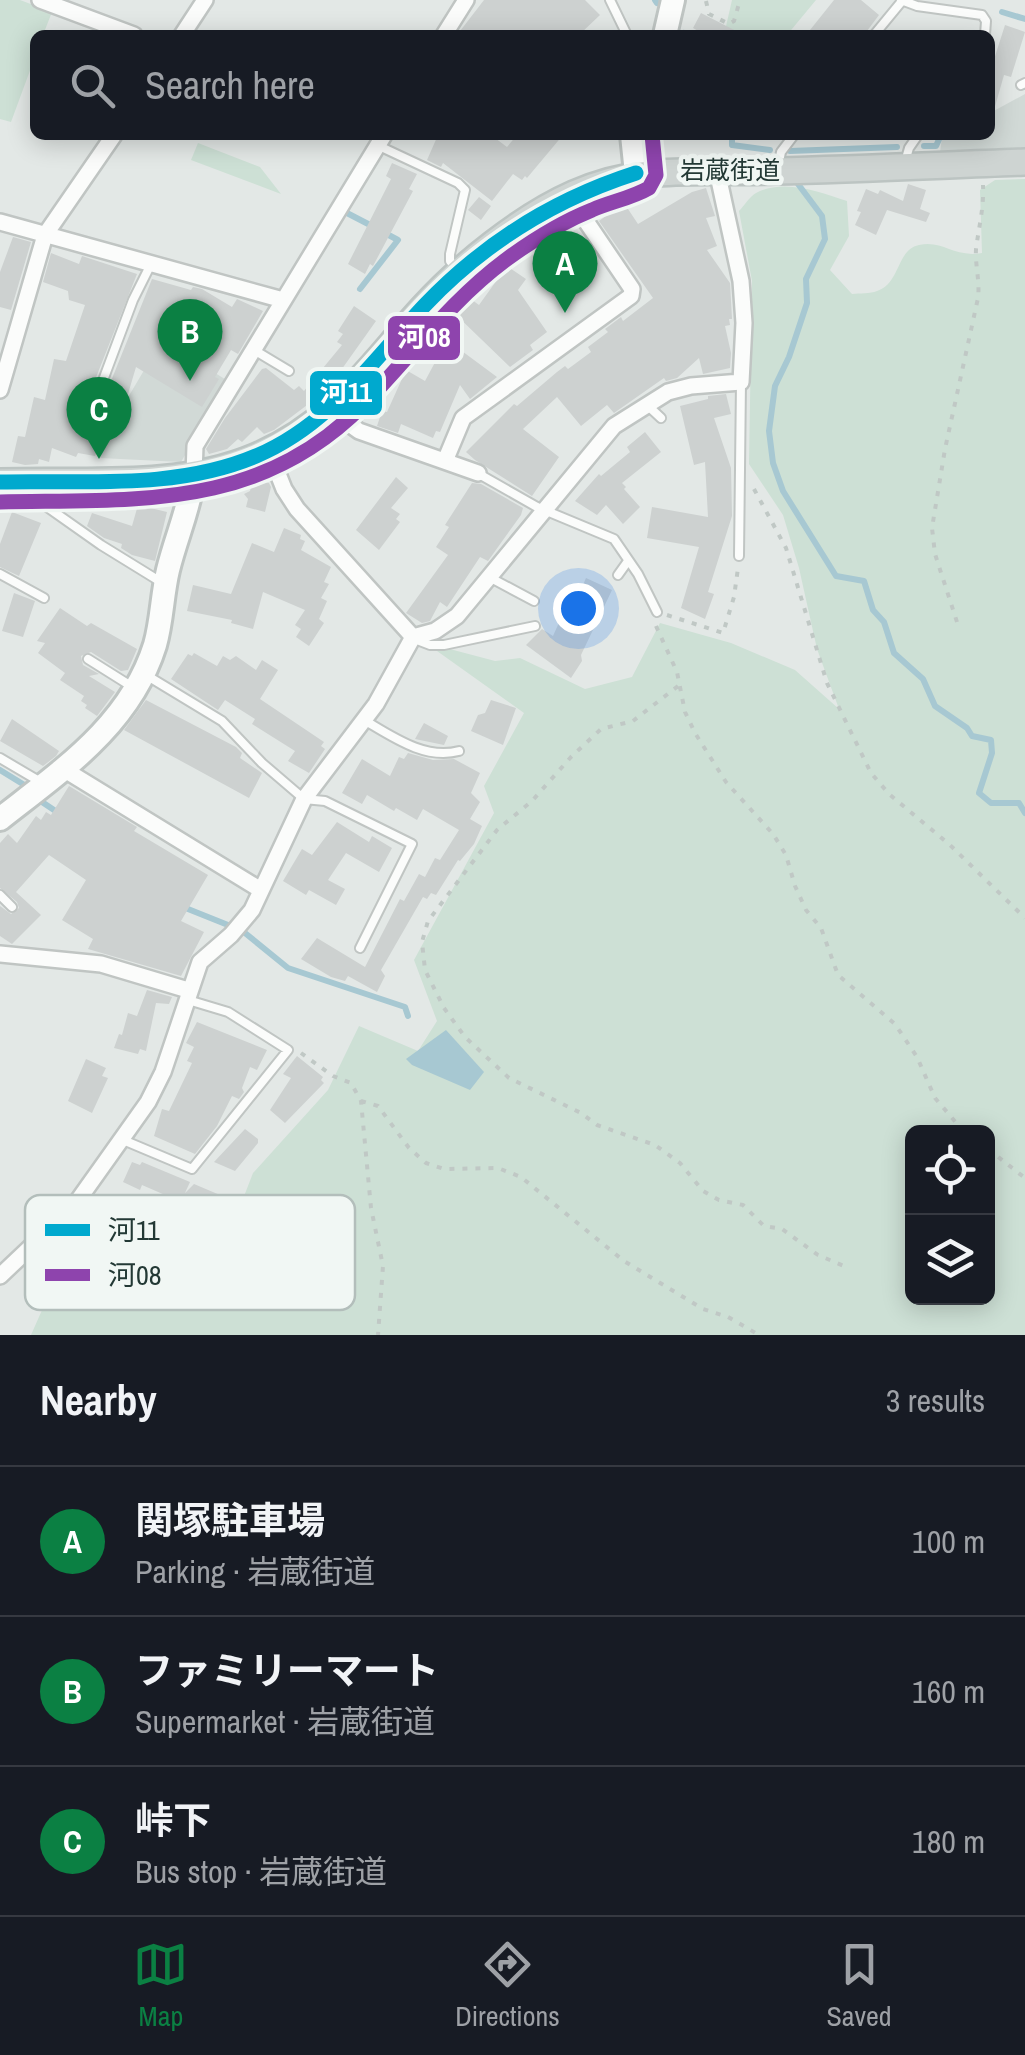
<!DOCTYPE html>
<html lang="en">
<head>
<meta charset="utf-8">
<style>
	:root { --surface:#171b24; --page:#242831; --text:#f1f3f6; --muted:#9ea1a6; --line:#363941; --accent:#0b8043 }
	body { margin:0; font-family:"Archivo Narrow","Noto Sans JP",sans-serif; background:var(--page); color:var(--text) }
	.controls { position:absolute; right:30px; bottom:30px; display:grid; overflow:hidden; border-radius:15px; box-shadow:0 5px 25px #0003 }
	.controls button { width:90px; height:90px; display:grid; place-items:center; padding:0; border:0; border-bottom:2px solid var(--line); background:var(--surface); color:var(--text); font:50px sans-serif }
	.you { position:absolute; left:578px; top:608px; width:35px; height:35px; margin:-25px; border:8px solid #fff; border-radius:50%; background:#1a73e8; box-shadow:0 0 0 15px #1a73e833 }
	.badge { display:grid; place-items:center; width:65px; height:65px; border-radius:50%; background:var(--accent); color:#fff; font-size:32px; font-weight:700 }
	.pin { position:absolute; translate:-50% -82px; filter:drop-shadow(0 2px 5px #0008) }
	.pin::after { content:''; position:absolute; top:52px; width:35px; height:30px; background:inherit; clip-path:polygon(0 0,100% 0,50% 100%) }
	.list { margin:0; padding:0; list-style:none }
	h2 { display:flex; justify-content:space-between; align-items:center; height:130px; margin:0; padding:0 40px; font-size:42px }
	h2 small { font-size:32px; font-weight:400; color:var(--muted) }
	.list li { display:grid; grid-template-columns:65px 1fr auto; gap:30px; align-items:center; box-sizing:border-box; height:150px; padding:0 40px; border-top:2px solid var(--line) }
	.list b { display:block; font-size:38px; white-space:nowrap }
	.list p { margin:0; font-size:32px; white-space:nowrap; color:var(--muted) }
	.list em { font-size:32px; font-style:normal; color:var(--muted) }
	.icon { flex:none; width:55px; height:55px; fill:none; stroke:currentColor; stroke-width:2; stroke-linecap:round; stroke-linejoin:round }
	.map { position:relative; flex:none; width:1025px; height:1335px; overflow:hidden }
	.search { position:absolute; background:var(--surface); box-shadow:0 5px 25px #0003; left:30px; right:30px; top:30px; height:110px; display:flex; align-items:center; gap:25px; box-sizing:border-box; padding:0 35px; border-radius:15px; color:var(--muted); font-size:38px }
	.sheet { height:580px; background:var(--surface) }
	nav { display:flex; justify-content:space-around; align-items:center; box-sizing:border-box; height:140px; border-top:2px solid var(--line); background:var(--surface); font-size:28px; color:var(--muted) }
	nav a { display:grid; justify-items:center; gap:5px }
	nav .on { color:var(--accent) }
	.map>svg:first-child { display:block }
	.built { fill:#d1d9d6 }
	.green { fill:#cde0d5; fill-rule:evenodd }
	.water { fill:#a7c8d2 }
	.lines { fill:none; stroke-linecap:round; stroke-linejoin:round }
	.stream { stroke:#a7c8d2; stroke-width:6 }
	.building { fill:#cdd1d0 }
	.lane-casing { stroke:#c0c5c3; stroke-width:12 }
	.street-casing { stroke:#c0c5c3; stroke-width:20 }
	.secondary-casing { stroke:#bfc5c3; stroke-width:28 }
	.primary-casing { stroke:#bcc4c2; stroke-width:30 }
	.path { stroke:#c0c8c5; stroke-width:4; stroke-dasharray:5 8; stroke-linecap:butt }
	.lane { stroke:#fbfcfb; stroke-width:8 }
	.street { stroke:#fbfcfb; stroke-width:15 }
	.secondary { stroke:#fbfcfb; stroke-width:22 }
	.primary { stroke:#ced4d2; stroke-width:25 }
	.bus-1-casing { stroke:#f1f7f4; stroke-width:22 }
	.bus-2-casing { stroke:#f1f7f4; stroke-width:22 }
	.bus-1 { stroke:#00a9ce; stroke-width:15 }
	.bus-2 { stroke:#8e44ad; stroke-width:15 }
	.labels { text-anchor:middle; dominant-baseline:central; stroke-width:9; stroke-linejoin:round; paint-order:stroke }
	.street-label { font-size:25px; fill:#233935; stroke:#f1f7f4 }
	.key { fill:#f1f7f4; stroke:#b3bebb; stroke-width:2.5 }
	.key-label { font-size:28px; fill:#233935 }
	.line-badge { stroke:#f1f7f4; stroke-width:4 }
	.badge-label { font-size:28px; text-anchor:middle; font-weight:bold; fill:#fff }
</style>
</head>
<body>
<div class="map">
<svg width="1025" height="1335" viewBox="0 0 1025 1335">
	<rect width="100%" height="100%" fill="#e3e8e6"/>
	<path class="built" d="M1025,94V149L940,152L942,138L948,135H990V113Z
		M162,340L228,381L181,462L100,458L111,426Z"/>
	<path class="green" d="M0,0H20L52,12L43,35H35V57L11,122L0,119Z
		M732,0H816L787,35H724Z
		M198,143L260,167L281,194L191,160Z
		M1025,179V1335H31L62,1265L108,1264L147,1219L236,1217L253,1173L328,1090L359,1026L418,1051L437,1021L414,960L494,813L484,786L524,713L437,651L446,648L495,661L520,658L585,689L632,677L660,623L731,643L795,670L839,709L817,649L799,568L783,515L749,464L752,281L739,211C744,206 750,196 756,193C784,178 820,192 847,201L849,236L830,270L852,294C860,293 870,294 877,291C901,283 896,250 919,245C944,240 953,258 982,253L980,190L995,180ZM912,1132H988V1298H912Z"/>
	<path class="water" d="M446,1030L484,1072L470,1090L412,1065L406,1059Z"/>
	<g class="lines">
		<path class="stream" d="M655,0L657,3
			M1002,12L1025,19
			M684,33L688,35
			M732,135V145L770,150
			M924,146H936L941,135
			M790,151L897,147
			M798,184L822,216L825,239L806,279L807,303L789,357L775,386L769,431L773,463L783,491L836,576L864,581L873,610L884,622L894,653L923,679L935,706L967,728L972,736L991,740L992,753L979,793L991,803H1019L1025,813
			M345,212L372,226
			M360,289L398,240L383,232
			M0,770L26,786
			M42,802L57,812
			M183,907L228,925
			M245,933L288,968L405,1007L408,1016"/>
	</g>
	<path class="building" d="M484,0H585L600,15L579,35H457Z
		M834,0H861L879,15L864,35H806Z
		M701,13L744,35H705L693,28Z
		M1005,25L1025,32L1011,77L1004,75L994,110H990V72Z
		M438,135H491L507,147L517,135H563L527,178L525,176L522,180L513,174L492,201L443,163L441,167L427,160Z
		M392,163L417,174L409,189L413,191L373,266L370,264L365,274L348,264L391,179L386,176Z
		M908,184L926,190L920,209L930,213L926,222L887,210L876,235L855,225L861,212L857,211L866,189L878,194L880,190L903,201Z
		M706,188L715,216L706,218L717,246L707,250L730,283L732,319H729L730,325L725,326L731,353L730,368L703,374L699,358L677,378L666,381L664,378L614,413L607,405L581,426L557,397L523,429L559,457L532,496L475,460L466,452L514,404L517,406L557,372L565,366L568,369L591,352L588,347L608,332L605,329L621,317L623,321L653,298L599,221L624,203L638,224L692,192Z
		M479,197L491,206L481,220L468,210Z
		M13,237L31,242L11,310L0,307V272Z
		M51,253L79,264L82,256L137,274L95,380L100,390L109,386L152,279L191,290L193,287L202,289L232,307L237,299L263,311L238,354L231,350L215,377L219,379L202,407L136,367L128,394L109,423L95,456L78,453L76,457L52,448L49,462L39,459L38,464L25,465L12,462L18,436L25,437L34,397L45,400L54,359L66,361L85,305L69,300L68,291L43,282Z
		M507,266L526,279L518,290L547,332L530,345L533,350L510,367L452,311L468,297L479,305Z
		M354,306L376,321L327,390L274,430L264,434L257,427L242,442L238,439L227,449L209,454L206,449L225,418L262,369L266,368L294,390L299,386L304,391L342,345L337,342L343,334L338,331Z
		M447,340L497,377L470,399L460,385L440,432L436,431L433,438L401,424L398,433L377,426L382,411L387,412L406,370L425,381Z
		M726,394L731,414L714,418L731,468L732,516L708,592L714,594L705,619L681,608L699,547L647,538L652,507L708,517L705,462L694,465L680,406L708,399V396Z
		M645,432L661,452L622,483L626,487L624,489L640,507L623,524L606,505L597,515L575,501L599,474L601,476L630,452L627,447Z
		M396,477L408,488L391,508L400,514L396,519L400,522L379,550L356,530Z
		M253,479L269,483L271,487L265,512L246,507L248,499L244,494L250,491Z
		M472,483L481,484L523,508L521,515L488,561L480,557L447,607L440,602L430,621L422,623L406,613L448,555L436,547L449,527L445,525Z
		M138,505L167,512L155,561L132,555L121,548L122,544L104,538L87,526L92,513L132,526Z
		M12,512L41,523L19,576L0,567V544Z
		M284,528L301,535L300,539L305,541L301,550L331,567L324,582L329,584L321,598L327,601L319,619L324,623L309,646L296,637L301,629L295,625L305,610L263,592L253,629L231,623L232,620L187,611L193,585L231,594L252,543L274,552Z
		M586,578L612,590L581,655L582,661L571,678L526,645L542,629L553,636L566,607L572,610Z
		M14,593L35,601L23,637L2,631Z
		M60,608L87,626L91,623L137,649L128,670L121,671L91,652L81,656L83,665L99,674L89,676L115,692L97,716L85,708L87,705L81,701L84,696L60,680L65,673L38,653L45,643L37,641Z
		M194,653L217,666L223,656L230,660L236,656L256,670L262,660L278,670L260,699L324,742L321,746L325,749L309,773L288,761L295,751L252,724L255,719L225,700L218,710L171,679L188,654L192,656Z
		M146,700L236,747L242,753L240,758L262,773L249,798L124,730Z
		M491,700L516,708L503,745L471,731L478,715L485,713Z
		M12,719L59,751L56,756L43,766L0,741Z
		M424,723L448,736L444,745L415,739Z
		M408,753L433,760L454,759L480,773L471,793L480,802L470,819L482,826L474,844L460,861L458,860L436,895L431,893L427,899L423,897L381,970L385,976L377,992L348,976L345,981L331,977L301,959L317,938L365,967L400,899L404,901L419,874L425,877L435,858L440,860L459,830L423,809L417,820L396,808L394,811L367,795L362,804L342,793L362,759L390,776L399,757L404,759Z
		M69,786L137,827L134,831L208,875L181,921L204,932L181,976L88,949L93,939L62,920L86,880L49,855L16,892L41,915L12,944L0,936V906L11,914L19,908L17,902L0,888V843L8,834L17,843L36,816L41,820L46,812L51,815Z
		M337,822L369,842L372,836L392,848L379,872L346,853L328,880L345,889L336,905L309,890L306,895L283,881L302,849L312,855Z
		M147,990L172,997L169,1004L156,1003L146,1051L140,1049L138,1054L114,1048L119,1034L122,1035L128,1013L137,1016Z
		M197,1022L267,1050L257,1070L250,1067L242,1088L244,1092L239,1099L232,1096L217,1126L195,1154L154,1136L162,1109L169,1111L192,1063L187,1061L194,1047L186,1043Z
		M297,1056L323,1077L321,1080L324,1083L285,1123L270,1110L291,1078L283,1074Z
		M86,1059L106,1068L102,1076L108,1078L92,1113L68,1101Z
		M245,1129L258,1139V1143L235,1171L214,1162Z
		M132,1162L140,1165L142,1162L190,1182L185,1193L194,1184L220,1195L214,1210L183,1198H172L142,1185L140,1190L123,1182Z"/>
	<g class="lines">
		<g class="lane-casing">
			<path id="lane" d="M610,0L627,35
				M901,0L917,6L982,15L986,21L985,35
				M874,35L902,1
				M1021,85L1025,83
				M379,146L458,183L465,190L450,254V261L457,269
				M905,162L909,148L918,135
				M778,167L781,152L794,135
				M254,350L289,371
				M102,383L133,300L151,264
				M646,404L661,418
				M479,474L537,507L614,539L638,574L657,612
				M23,490L101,545L161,582
				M739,556L741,382
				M0,574L44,598
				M618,575L628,561
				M489,577L534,601
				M417,640L430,645H444L535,626
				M88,659L131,686
				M146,675L222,721L262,763L304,799L325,801L412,844L360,948
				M364,720C393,737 425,760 459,751
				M0,758L39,781
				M0,895L12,907
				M123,1140L192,1169L288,1050L228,1012L188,1000"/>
		</g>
		<g class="street-casing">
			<path id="street" d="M40,0L134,35
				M182,35L205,0
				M444,35L466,0
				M0,222L283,300
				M0,390L45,235L114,135
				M331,411L359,431L478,473
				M269,451L284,489L297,509L413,637
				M445,461L463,418L631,296L632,289L569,196
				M194,474L195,446L384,135
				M65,770L261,890
				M0,954L101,964L188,990
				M0,1276L74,1206L148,1102L163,1072L200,962L231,935L252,910L304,799L376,704L413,637L435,631L457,616L614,426L668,392L691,386L741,382L744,323L741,281L717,171"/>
		</g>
		<g class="secondary-casing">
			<path id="secondary" d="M665,35L673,0
				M632,135L636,173
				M0,819C62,770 130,725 155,645C162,621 162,595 168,570C176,537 190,507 194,474"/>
		</g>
		<g class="primary-casing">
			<path id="primary" d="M0,482C83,479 177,490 255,457C333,425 369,367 423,308C461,266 522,217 574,194C644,163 702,174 775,171C858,169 942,165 1025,162"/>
		</g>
		<path class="path" d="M706,1L709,14L729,24L734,21L740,0
			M754,489L786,548L827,683L871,773L889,794L950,845L1025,918
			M667,615L723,633L734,597L738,568
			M957,622L935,554L932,528L945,449L978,298C980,281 975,265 976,249C979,226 984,208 983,185
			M656,626L677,672L685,712L695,733L726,782L773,834L786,855L795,886L806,910L821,928L838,975L895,1024L917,1057L935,1098L964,1132
			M678,686L633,721L601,729L571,757L532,801L497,830L428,921L422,942L425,970L444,1008L465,1037L509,1078L581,1113L597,1125L655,1145L680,1163L703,1191L719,1200L743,1205L764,1226L782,1229L818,1255L844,1266
			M301,1053L333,1076L351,1083L361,1101L371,1208L383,1266L378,1335
			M361,1101L378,1106L409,1148L426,1163L444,1169L498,1168L521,1177L624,1261L703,1309L728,1317L759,1335
			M988,1149L1025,1178"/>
		<use href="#lane" class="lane"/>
		<use href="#street" class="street"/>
		<use href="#secondary" class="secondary"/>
		<use href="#primary" class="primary"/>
		<g class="bus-1-casing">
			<path id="bus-1" d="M0,482C85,480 176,490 256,456C330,425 372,361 425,305C484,243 555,199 636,173"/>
		</g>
		<g class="bus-2-casing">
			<path id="bus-2" d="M0,502C137,499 258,511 363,405C411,356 450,301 507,259C533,240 562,222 592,210C610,202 632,198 649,188L656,175L652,135"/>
		</g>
		<use href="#bus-1" class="bus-1"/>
		<use href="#bus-2" class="bus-2"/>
	</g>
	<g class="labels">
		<g class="street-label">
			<text x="730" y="170">岩蔵街道</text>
		</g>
	</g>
	<rect x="25" y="1195" width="330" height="115" rx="15" class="key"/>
	<rect x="45" y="1224" width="45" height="12" fill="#00a9ce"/>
	<rect x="45" y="1269" width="45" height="12" fill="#8e44ad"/>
	<g class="key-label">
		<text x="108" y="1240">河11</text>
		<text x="108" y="1285">河08</text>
	</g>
	<g class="line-badge">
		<rect x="386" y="314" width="76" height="48" rx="10" fill="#8e44ad"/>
		<rect x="308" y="369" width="76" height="48" rx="10" fill="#00a9ce"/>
	</g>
	<g class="badge-label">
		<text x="424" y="347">河08</text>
		<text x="346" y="402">河11</text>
	</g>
</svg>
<div class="controls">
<button><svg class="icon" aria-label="locate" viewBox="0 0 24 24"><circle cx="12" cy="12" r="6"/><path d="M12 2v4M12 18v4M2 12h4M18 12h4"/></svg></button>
<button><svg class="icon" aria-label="layers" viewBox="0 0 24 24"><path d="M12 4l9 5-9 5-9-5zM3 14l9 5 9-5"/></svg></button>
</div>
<div class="you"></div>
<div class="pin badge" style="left:565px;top:313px">A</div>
<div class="pin badge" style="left:190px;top:381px">B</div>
<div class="pin badge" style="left:99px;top:459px">C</div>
<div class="search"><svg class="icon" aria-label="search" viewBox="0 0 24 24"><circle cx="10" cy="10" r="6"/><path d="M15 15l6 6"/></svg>Search here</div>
</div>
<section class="sheet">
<h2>Nearby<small>3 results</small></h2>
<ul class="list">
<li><span class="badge">A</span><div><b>関塚駐車場</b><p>Parking · 岩蔵街道</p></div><em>100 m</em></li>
<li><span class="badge">B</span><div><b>ファミリーマート</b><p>Supermarket · 岩蔵街道</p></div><em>160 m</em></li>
<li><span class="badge">C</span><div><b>峠下</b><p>Bus stop · 岩蔵街道</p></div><em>180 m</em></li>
</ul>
</section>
<nav>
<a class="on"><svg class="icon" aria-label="map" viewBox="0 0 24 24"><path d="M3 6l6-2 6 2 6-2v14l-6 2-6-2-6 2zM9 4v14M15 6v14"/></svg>Map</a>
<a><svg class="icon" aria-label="directions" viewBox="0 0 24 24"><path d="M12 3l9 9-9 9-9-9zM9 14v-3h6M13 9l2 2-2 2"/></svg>Directions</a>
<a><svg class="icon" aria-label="saved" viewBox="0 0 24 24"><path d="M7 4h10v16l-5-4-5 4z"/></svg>Saved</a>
</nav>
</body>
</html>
